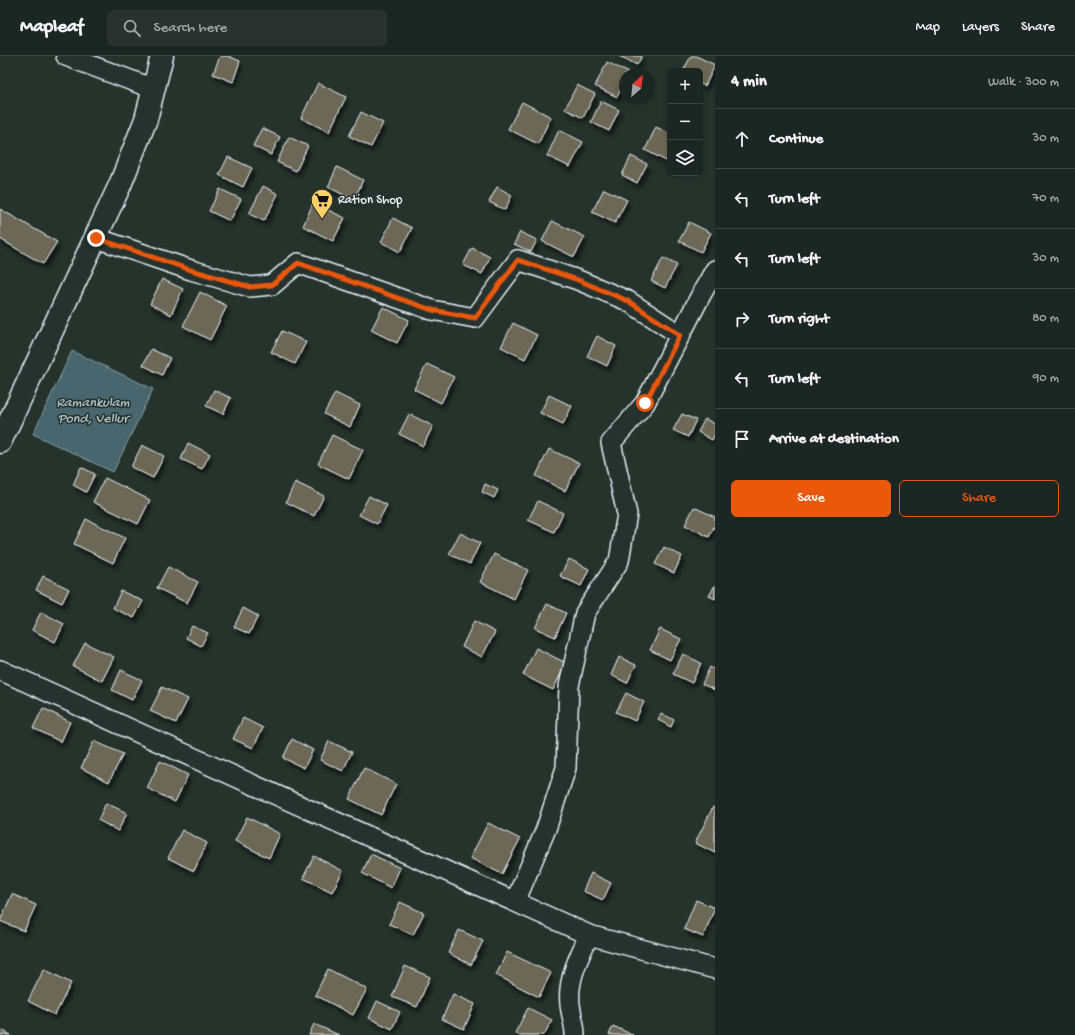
<!DOCTYPE html>
<html lang="en">
<head>
<meta charset="utf-8">
<style>
	:root { --surface:#1c2622; --page:#29322f; --text:#f1f3f6; --muted:#a0a5a5; --line:#3a4340; --accent:#ea580c }
	body { margin:0; font-family:"Gochi Hand",sans-serif; background:var(--page); color:var(--text) }
	.controls { position:absolute; right:12px; top:12px; display:grid; overflow:hidden; border-radius:6px; box-shadow:0 2px 6px #0003 }
	.controls button { width:36px; height:36px; display:grid; place-items:center; padding:0; border:0; border-bottom:1px solid var(--line); background:var(--surface); color:var(--text); font:20px sans-serif }
	.compass { position:absolute; left:619px; top:12px; width:36px; height:36px; border-radius:50%; background:var(--surface); box-shadow:0 2px 6px #0003; rotate:27deg }
	.stop { position:absolute; width:12px; height:12px; margin:-9px; border:3px solid #ea580c; border-radius:50%; background:#fff }
	.stop.end { background:#ea580c; border-color:#fff; box-shadow:0 1px 4px #0008 }
	.list { margin:0; padding:0; list-style:none }
	h2 { display:flex; justify-content:space-between; align-items:center; height:52px; margin:0; padding:0 16px; font-size:17px }
	h2 small { font-size:13px; font-weight:400; color:var(--muted) }
	.list li { display:grid; grid-template-columns:26px 1fr auto; gap:12px; align-items:center; box-sizing:border-box; height:60px; padding:0 16px; border-top:1px solid var(--line) }
	.list b { display:block; font-size:15px; white-space:nowrap }
	.list em { font-size:13px; font-style:normal; color:var(--muted) }
	.actions { display:flex; gap:8px; padding:12px 16px }
	.actions a { flex:1; padding:9px 0; border:1px solid var(--accent); border-radius:6px; text-align:center; font-size:14px; color:var(--accent) }
	.actions .main { background:var(--accent); color:#fff }
	.icon { flex:none; width:22px; height:22px; fill:none; stroke:currentColor; stroke-width:2; stroke-linecap:round; stroke-linejoin:round }
	.map { position:relative; flex:none; width:715px; height:979px; overflow:hidden }
	header { display:flex; align-items:center; gap:24px; box-sizing:border-box; height:56px; padding:0 20px; background:var(--surface); border-bottom:1px solid var(--line) }
	header strong { font-size:19px }
	nav { display:flex; gap:22px; margin-inline-start:auto; font-size:14px }
	.search { width:280px; height:36px; background:var(--page); display:flex; align-items:center; gap:10px; box-sizing:border-box; padding:0 14px; border-radius:6px; color:var(--muted); font-size:15px }
	main { display:flex }
	aside { flex:1; background:var(--surface) }
	.map>svg:first-child { display:block }
	.water { fill:#47666d; stroke:#879ea5 }
	.building { fill:#6d6855; stroke:#e8f1f8; filter:url(#shadow) }
	.lines { fill:none; stroke-linecap:round; stroke-linejoin:round }
	.minor-casing { stroke:#e8f1f8; stroke-width:22 }
	.highway-casing { stroke:#e8f1f8; stroke-width:25 }
	.minor { stroke:#26332d; stroke-width:19 }
	.highway { stroke:#26332d; stroke-width:22 }
	.route { stroke:#ea580c; stroke-width:5 }
	.labels { text-anchor:middle; dominant-baseline:central; stroke-width:3; stroke-linejoin:round; paint-order:stroke }
	.poi-label { font-size:13px; fill:#e8f1f8; stroke:#26332d; text-anchor:start }
	.water-label { font-size:14px; font-style:italic; fill:#a8b9c0; stroke:#26332d }
</style>
</head>
<body>
<header>
<strong>Mapleaf</strong>
<div class="search"><svg class="icon" aria-label="search" viewBox="0 0 24 24"><circle cx="10" cy="10" r="6"/><path d="M15 15l6 6"/></svg>Search here</div>
<nav><a>Map</a><a>Layers</a><a>Share</a></nav>
</header>
<main>
<div class="map">
<svg width="715" height="979" viewBox="0 0 715 979">
	<defs>
		<filter id="shadow"><feDropShadow dx="2.5" dy="4.5" stdDeviation="2" flood-color="#0009"/></filter>
	</defs>
	<rect width="100%" height="100%" fill="#26332d"/>
	<filter id="ink" filterUnits="userSpaceOnUse"><feTurbulence type="fractalNoise" baseFrequency=".025" numOctaves="2"/><feDisplacementMap in="SourceGraphic" scale="8" xChannelSelector="R" yChannelSelector="G"/><feConvolveMatrix kernelMatrix="1 2 1 2 8 2 1 2 1" color-interpolation-filters="sRGB"/></filter>
	<g filter="url(#ink)">
		<path class="water" d="M72,295L153,333L113,416L33,378Z"/>
		<path class="building" d="M220,0H228L240,5L233,26L213,18Z
			M619,0H642L637,9Z
			M691,0H696L715,9L705,30L700,28V15H683Z
			M607,6L629,17L625,18V25L617,41L595,30Z
			M318,27L346,41L329,76L301,62Z
			M577,29L595,38L583,62L565,53Z
			M601,45L619,54L609,75L591,66Z
			M522,46L551,61L538,88L508,73Z
			M361,56L383,67L371,91L349,80Z
			M656,71L670,78V107L645,94Z
			M262,72L280,81L271,99L253,90Z
			M559,74L583,86L570,111L547,100Z
			M289,81L308,90L296,115L277,106Z
			M631,100L647,108L637,127L622,119Z
			M228,101L252,112L243,131L219,119Z
			M337,111L363,124L354,144L328,131Z
			M263,130L278,138L264,165L249,158Z
			M497,131L512,139L505,154L489,146Z
			M220,133L241,143L230,165L209,155Z
			M604,133L627,144L615,167L592,156Z
			M313,147L345,162L333,185L303,170Z
			M0,153L57,186L43,208L0,183Z
			M393,162L412,172L400,196L381,186Z
			M552,165L585,181L574,201L542,185Z
			M689,166L711,177L701,196L679,185Z
			M520,176L537,184L531,196L514,188Z
			M472,192L490,201L482,218L463,209Z
			M663,202L677,209L665,232L651,225Z
			M162,223L183,233L171,259L150,248Z
			M200,236L227,250L210,284L183,270Z
			M383,251L409,264L397,287L371,274Z
			M513,267L537,279L525,303L501,291Z
			M282,275L306,286L295,308L271,296Z
			M597,280L616,290L607,310L587,300Z
			M151,293L170,302L162,319L143,309Z
			M427,308L454,321L441,347L414,333Z
			M214,334L231,342L223,358L206,350Z
			M335,337L360,349L350,371L324,358Z
			M549,339L572,350L563,368L540,357Z
			M409,358L433,370L423,390L399,378Z
			M682,358L696,364L688,381L673,374Z
			M705,363L715,368V378L712,384L698,376Z
			M332,379L363,394L349,423L318,408Z
			M188,387L210,398L202,413L181,403Z
			M142,389L164,400L153,422L131,411Z
			M549,393L579,407L565,435L536,420Z
			M81,411L95,418L86,436L73,429Z
			M105,422L150,444L138,468L93,446Z
			M295,426L324,440L314,460L286,446Z
			M485,428L498,434L494,442L482,436Z
			M369,440L387,449L377,468L359,459Z
			M538,445L563,457L554,476L528,464Z
			M694,451L715,461V469L709,481L685,469Z
			M86,463L125,482L113,507L74,488Z
			M460,477L480,487L470,508L449,498Z
			M664,491L682,500L674,517L655,508Z
			M494,498L528,514L514,543L480,526Z
			M569,503L589,513L581,530L560,520Z
			M168,511L198,526L187,547L157,532Z
			M43,520L69,533L62,547L36,534Z
			M715,529V543L709,540Z
			M121,535L143,545L134,562L113,552Z
			M547,548L566,557L555,581L535,572Z
			M243,552L258,560L249,578L234,571Z
			M41,556L64,568L55,586L32,574Z
			M474,565L495,576L482,601L462,591Z
			M192,570L208,577L201,590L186,582Z
			M660,573L681,583L670,604L650,594Z
			M85,587L114,601L102,625L73,610Z
			M536,592L566,607L553,634L523,619Z
			M683,598L701,607L692,627L673,618Z
			M619,601L636,609L627,627L611,619Z
			M710,611L715,614V634L702,628Z
			M121,614L142,624L132,644L112,634Z
			M162,631L188,643L176,667L150,655Z
			M626,637L644,646L635,665L616,656Z
			M43,652L70,666L61,686L33,672Z
			M661,657L674,664L671,671L658,664Z
			M243,662L263,672L253,692L233,683Z
			M292,683L313,694L304,712L283,702Z
			M94,685L123,698L109,726L81,712Z
			M329,685L352,696L343,715L320,704Z
			M160,705L188,719L175,746L147,732Z
			M364,712L396,728L381,759L349,743Z
			M106,747L127,757L118,775L98,764Z
			M713,751L715,752V797L695,787Z
			M247,761L280,778L269,802L235,785Z
			M488,767L520,783L502,818L470,802Z
			M182,774L207,787L194,815L168,802Z
			M371,798L400,812L391,832L362,817Z
			M314,800L343,815L332,836L303,822Z
			M591,817L611,827L603,844L583,835Z
			M12,838L36,849L24,875L0,865Z
			M696,844L715,852L703,881L684,873Z
			M400,846L424,857L413,879L389,868Z
			M459,874L483,885L471,909L448,897Z
			M507,896L551,917L539,941L496,919Z
			M405,910L430,921L417,951L392,941Z
			M44,913L71,927L55,959L28,945Z
			M328,913L367,933L353,959L315,939Z
			M453,938L475,948L464,973L442,963Z
			M377,945L400,956L392,973L369,962Z
			M528,952L552,964L544,979H519L515,977Z
			M314,968L339,979H309Z
			M613,970L633,979H609Z
			M0,973L11,979H0Z"/>
		<g class="lines">
			<g class="minor-casing">
				<path id="minor" d="M66,0L154,33
					M96,182L191,214L250,231L272,229L298,207L432,254L475,262L518,204L578,224L628,245L680,279
					M0,614L236,721L589,879L715,913
					M515,846L546,773L566,712L569,630L585,557L619,505L627,458L611,387L645,347L702,237L715,214
					M575,979C575,968 571,959 570,948C567,924 579,901 589,879"/>
			</g>
			<g class="highway-casing">
				<path id="highway" d="M0,386L120,129L146,63L162,0"/>
			</g>
			<use href="#minor" class="minor"/>
			<use href="#highway" class="highway"/>
		</g>
	</g>
	<g class="lines" filter="url(#ink)">
		<path class="route" d="M96,182L191,214L250,231L272,229L298,207L432,254L475,262L518,204L578,224L628,245L680,279L645,347"/>
	</g>
	<defs>
		<g id="supermarket-pin" transform="scale(1.15)"><path d="M0 17L-7.5 6A9.5 9.5 0 1 1 7.5 6Z" fill="#ffd166" stroke="#26332d"/><path d="M-6-5.5h2.5l.6 2H6L4.5 2H-2.5L-4.4-4H-6ZM-1.5 3.2a1.3 1.3 0 1 0 .1 0ZM3 3.2a1.3 1.3 0 1 0 .1 0Z" fill="#111"/></g>
	</defs>
	<g fill-rule="evenodd">
		<use href="#supermarket-pin" x="322" y="144"/>
	</g>
	<g class="labels">
		<g class="poi-label">
			<text x="338" y="144">Ration Shop</text>
		</g>
		<g class="water-label">
			<text x="93" y="347">Ramankulam<tspan x="93" dy="16">Pond, Vellur</tspan></text>
		</g>
	</g>
</svg>
<div class="controls">
<button>+</button>
<button>−</button>
<button><svg class="icon" aria-label="layers" viewBox="0 0 24 24"><path d="M12 4l9 5-9 5-9-5zM3 14l9 5 9-5"/></svg></button>
</div>
<svg class="compass" viewBox="-18 -18 36 36"><path d="M0-13l5 13h-10z" fill="#e53935"/><path d="M0 13l5-13h-10z" fill="#a0a5a5"/></svg>
<div class="stop" style="left:645px;top:347px"></div>
<div class="stop end" style="left:96px;top:182px"></div>
</div>
<aside>
<h2>4 min<small>Walk · 300 m</small></h2>
<ul class="list">
<li><svg class="icon" aria-label="ahead" viewBox="0 0 24 24"><path d="M12 20V5M6 11l6-6 6 6"/></svg><div><b>Continue</b></div><em>30 m</em></li>
<li><svg class="icon" aria-label="left" viewBox="0 0 24 24"><path d="M17 20v-9H6M10 6l-5 5 5 5"/></svg><div><b>Turn left</b></div><em>70 m</em></li>
<li><svg class="icon" aria-label="left" viewBox="0 0 24 24"><path d="M17 20v-9H6M10 6l-5 5 5 5"/></svg><div><b>Turn left</b></div><em>30 m</em></li>
<li><svg class="icon" aria-label="right" viewBox="0 0 24 24"><path d="M7 20v-9h11M14 6l5 5-5 5"/></svg><div><b>Turn right</b></div><em>80 m</em></li>
<li><svg class="icon" aria-label="left" viewBox="0 0 24 24"><path d="M17 20v-9H6M10 6l-5 5 5 5"/></svg><div><b>Turn left</b></div><em>90 m</em></li>
<li><svg class="icon" aria-label="arrive" viewBox="0 0 24 24"><path d="M6 21V4h12l-3 4 3 4H6"/></svg><div><b>Arrive at destination</b></div></li>
</ul>
<div class="actions"><a class="main">Save</a><a>Share</a></div>
</aside>
</main>
</body>
</html>
